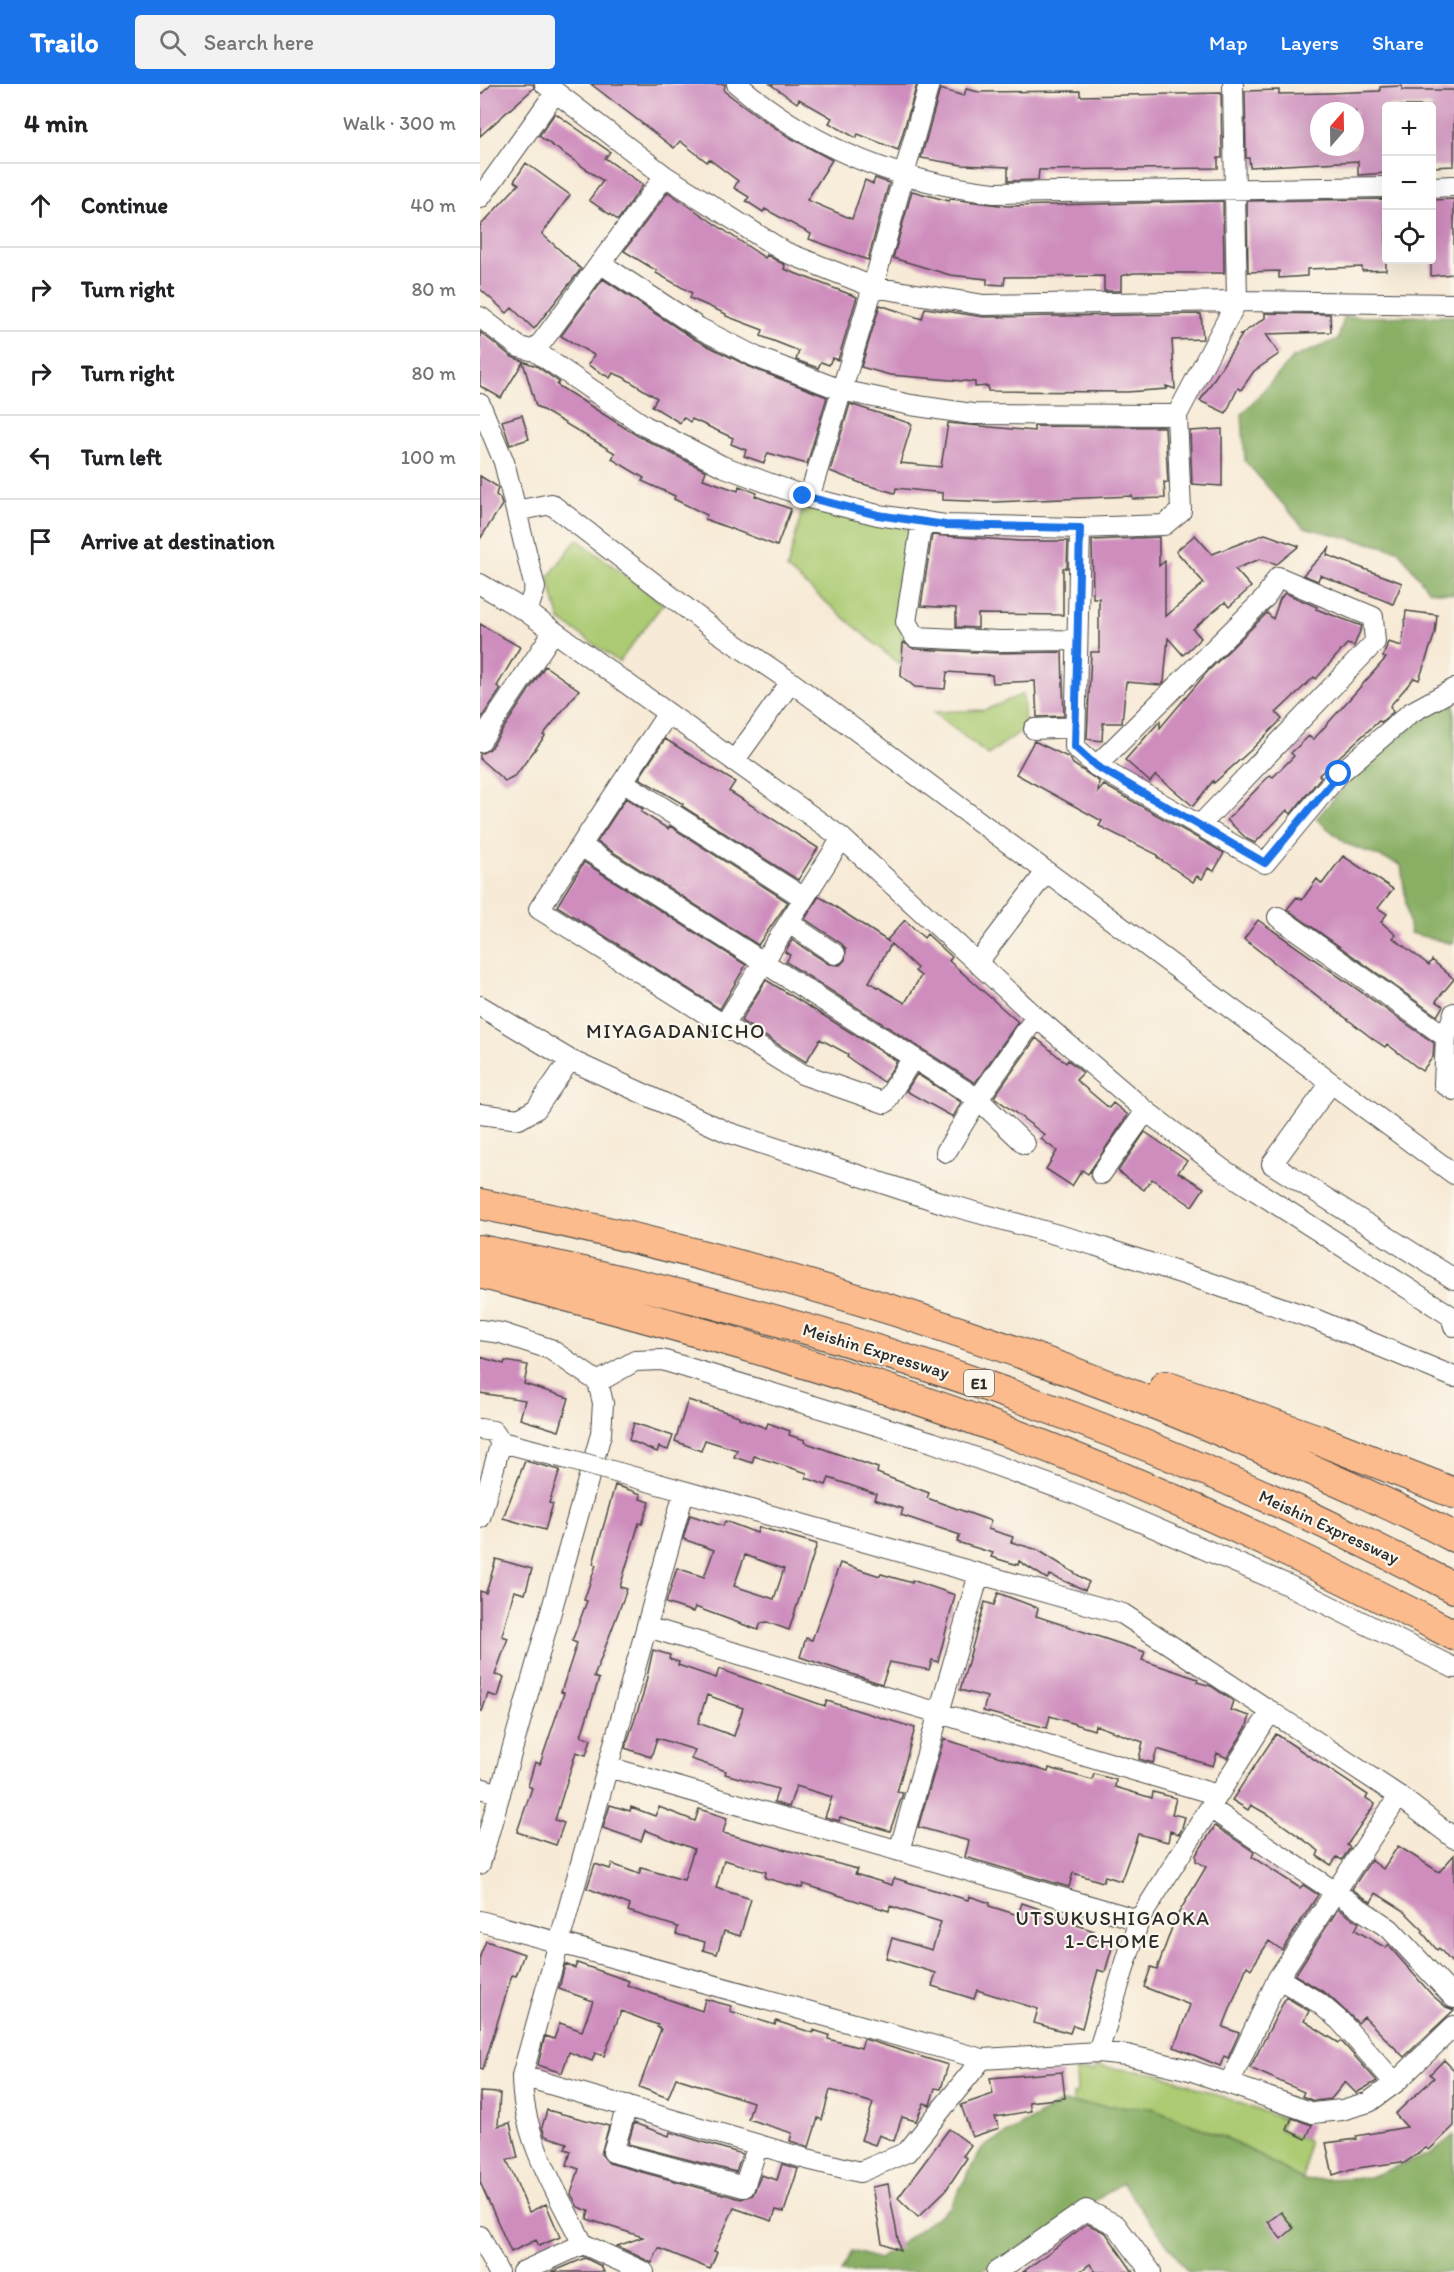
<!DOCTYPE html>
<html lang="en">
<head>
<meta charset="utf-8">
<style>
	:root { --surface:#fff; --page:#f2f2f2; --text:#202124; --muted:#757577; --line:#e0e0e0; --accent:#1a73e8 }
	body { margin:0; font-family:Itim,sans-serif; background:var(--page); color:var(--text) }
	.controls { position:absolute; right:18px; top:18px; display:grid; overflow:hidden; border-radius:6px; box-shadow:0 6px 24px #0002 }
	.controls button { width:54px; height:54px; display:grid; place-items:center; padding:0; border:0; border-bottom:2px solid var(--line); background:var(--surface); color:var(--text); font:30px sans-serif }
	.compass { position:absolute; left:830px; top:18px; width:54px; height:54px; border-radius:50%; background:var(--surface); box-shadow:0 6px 24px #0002; rotate:20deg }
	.stop { position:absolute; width:18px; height:18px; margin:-14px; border:4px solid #1a73e8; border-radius:50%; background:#fff }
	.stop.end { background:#1a73e8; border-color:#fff; box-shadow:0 2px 6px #0008 }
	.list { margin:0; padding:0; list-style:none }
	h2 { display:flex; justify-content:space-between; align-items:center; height:78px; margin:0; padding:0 24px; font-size:26px }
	h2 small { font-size:20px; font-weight:400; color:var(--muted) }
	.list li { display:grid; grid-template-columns:39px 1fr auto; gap:18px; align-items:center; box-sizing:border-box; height:84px; padding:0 24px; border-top:2px solid var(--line) }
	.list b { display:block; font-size:22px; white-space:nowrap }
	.list em { font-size:20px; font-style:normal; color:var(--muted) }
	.icon { flex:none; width:33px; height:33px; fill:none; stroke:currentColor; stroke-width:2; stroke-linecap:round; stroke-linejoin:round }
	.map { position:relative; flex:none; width:974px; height:2188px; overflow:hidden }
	header { display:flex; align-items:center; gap:36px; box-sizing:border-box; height:84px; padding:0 30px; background:var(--accent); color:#fff }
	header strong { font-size:28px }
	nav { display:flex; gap:33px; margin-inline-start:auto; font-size:21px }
	.search { width:420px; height:54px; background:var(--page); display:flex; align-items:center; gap:15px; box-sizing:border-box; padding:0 21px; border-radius:6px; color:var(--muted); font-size:22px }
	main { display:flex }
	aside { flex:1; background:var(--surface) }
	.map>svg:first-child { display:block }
	.green { fill:#accb73; stroke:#6c7b4f; stroke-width:1.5 }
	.forest { fill:#89af65; stroke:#5a6d48; stroke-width:1.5 }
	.building { fill:#ce8dbd; fill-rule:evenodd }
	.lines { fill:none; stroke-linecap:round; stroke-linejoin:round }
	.minor-casing { stroke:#4a4845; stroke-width:22 }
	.highway-casing { stroke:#4a4845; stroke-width:32 }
	.minor { stroke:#fff; stroke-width:20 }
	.highway { stroke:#fbbb8c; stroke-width:30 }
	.minor-bridge-casing { stroke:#4a4845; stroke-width:22; stroke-linecap:butt }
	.minor-bridge { stroke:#fff; stroke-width:20 }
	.route { stroke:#1a73e8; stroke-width:8 }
	.labels { text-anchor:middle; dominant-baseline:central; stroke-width:4.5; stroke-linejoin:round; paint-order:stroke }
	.shield { fill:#fbf7ec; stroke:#696865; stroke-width:1.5 }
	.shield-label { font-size:16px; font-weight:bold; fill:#2b2b2b }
	.street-label { font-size:18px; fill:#2b2b2b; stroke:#fbf7ec }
	.neighbourhood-label { font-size:20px; letter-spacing:1.5px; fill:#2b2b2b; stroke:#fbf7ec }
</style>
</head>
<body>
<header>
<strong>Trailo</strong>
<div class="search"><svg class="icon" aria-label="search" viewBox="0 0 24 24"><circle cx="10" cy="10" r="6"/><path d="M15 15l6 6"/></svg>Search here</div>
<nav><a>Map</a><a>Layers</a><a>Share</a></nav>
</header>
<main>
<aside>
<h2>4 min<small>Walk · 300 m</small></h2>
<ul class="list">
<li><svg class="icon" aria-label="ahead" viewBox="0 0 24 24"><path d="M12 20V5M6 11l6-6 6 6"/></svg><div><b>Continue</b></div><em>40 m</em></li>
<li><svg class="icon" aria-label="right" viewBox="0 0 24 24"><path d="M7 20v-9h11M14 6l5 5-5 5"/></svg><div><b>Turn right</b></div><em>80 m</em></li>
<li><svg class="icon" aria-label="right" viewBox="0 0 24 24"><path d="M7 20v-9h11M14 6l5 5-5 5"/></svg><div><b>Turn right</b></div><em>80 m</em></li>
<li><svg class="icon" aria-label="left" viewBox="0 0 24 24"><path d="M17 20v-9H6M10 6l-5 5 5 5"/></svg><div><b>Turn left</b></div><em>100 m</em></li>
<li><svg class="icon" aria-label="arrive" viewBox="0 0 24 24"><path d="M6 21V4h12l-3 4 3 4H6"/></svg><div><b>Arrive at destination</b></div></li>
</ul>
</aside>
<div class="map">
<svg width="974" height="2188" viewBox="0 0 974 2188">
	<rect width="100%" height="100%" fill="#fbf7ec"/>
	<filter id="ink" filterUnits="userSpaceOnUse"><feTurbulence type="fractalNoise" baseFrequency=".0167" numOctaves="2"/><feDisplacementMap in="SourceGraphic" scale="12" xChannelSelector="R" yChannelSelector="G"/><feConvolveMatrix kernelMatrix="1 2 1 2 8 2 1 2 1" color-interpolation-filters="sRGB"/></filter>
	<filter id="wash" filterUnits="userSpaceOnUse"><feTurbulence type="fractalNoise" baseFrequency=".008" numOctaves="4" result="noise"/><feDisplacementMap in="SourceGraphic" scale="24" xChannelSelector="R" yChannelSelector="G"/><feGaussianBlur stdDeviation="1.35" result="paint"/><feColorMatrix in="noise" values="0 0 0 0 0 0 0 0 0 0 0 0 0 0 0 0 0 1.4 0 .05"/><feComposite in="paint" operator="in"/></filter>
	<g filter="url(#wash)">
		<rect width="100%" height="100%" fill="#f7ead6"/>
		<path class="green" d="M323,423L425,444L433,452L420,581L307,485Z
			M97,455L183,520L139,578L80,536L68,494Z
			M543,610L545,644L508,671L453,628L505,626Z
			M616,1982L680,1990L803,2035L800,2046L828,2057L823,2096L755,2058L672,2024L593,2020V2010L597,2009L596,1987H615Z"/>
		<path class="forest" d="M974,232V510L949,507L918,466L823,443L765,377L762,330L813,274L858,255L864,233Z
			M974,616V857L973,860L930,849L921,781L867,760L836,735C876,688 920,646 974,616Z
			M580,2019L672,2024L755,2058L823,2096L889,2093L950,2070L974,2051V2188H708L642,2099L576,2143L500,2188H361L372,2167L399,2175L470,2123L502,2064Z"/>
		<g id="blocks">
			<path class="building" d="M12,0H53L54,4L0,52V11Z
				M111,0H245L244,7L279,33L309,53L352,76L327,116L372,135L385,96L393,100L395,94L409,99L388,176L329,155L331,150L285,125L283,128L266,117L269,113L254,104L258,97L229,75L227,78L200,57L194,64Z
				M290,0H437L418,66L378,50L376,54L349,39L352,34L319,15L317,19Z
				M922,2V6H974V82L951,83V22H906V89L878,91V77L770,83L769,74H766L765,7L799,6V10L848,9L900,7V3ZM839,27H875V63H839Z
				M460,5L484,12L486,5L499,8L600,7V12L741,9L742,74H738V84L559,86L558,96L528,97V83L482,81L441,74Z
				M75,29L130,68L125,74L163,101L138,136L109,116L123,97L59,52Z
				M46,79L90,111L62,150L101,185L54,245L32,224L27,229L0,205V142L39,100L34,97Z
				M432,107L469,117L470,115L527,122L743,117L744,189H654L641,192V207H624V192L525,193L524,201L507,200V195L470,191L413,174Z
				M188,108L285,174L287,171L305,181L304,185L377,213L358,276L352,274L349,281L341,278L338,284L316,276L319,267L281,252L283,246L246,232V230L210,214L212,209L176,189L177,187L144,167Z
				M906,115V186L882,187V183L827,185V192L799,194V187L768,188L767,117Z
				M974,115V190L951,192V116Z
				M123,195L214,255L272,284L347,313L327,380L288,369L284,379L264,372L266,366L251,360L253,354L212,335L210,338L203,333L200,339L172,322L177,314L143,293L133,289L130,294L108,281L114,271L81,252Z
				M400,221L442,235L445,224L504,233L721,230L723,255L692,256L695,305L686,302L687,305L647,308L508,307V302L495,303V298L410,291L381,283Z
				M785,229L850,230L851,248L786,250L799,270L774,287L761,306L758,304L746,329L720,317L762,251H760L785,234Z
				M0,248L32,273L56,282L79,298L77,301L158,352L226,387L223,395L258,407L259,402L277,409L275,412L311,425L297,462L225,435L227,431L194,415L195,412L162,397L164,394L132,375L135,369L56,322L43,278L21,314L0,302Z
				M370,320L432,340L420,379L461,383L468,339L554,347V342L685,343L688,399L684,398L685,414L653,415L652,412L514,418L463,416V409L416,404L415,409L383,400L350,387Z
				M42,331L49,355L30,361L22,337Z
				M742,345V402L712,400L710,347Z
				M0,392L18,403L16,411L20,414L22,421L0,455Z
				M785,450L819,462L797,480L780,475L755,485L771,503L749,523L745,518L713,545L721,554L703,571L688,554L684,598L681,601L646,598L642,639H623L622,657L607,655L611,568H619V514H613L612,456L679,453V482L685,477V533L724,499L696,467L715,451L732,470Z
				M452,451L539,457H588L587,484H583V531L498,530V544L476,543V524L441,522Z
				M850,463L847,471L922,499L913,520L840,491L838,497L823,491Z
				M805,509L837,523L836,525L882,542L874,562L867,560L836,595L834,593L796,629L802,635L771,666L734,699L733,697L713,722L676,691L670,698L645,676L680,637V644L728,587L787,529L793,535L800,515Z
				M926,527L957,531L955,549L939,596L934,594L910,622L913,628L901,638L899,637L839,691L841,693L811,730L807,726L775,759L767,755L747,736L790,691L793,693L814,672L811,669L829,652L833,656L906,574L903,573L908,558L922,562Z
				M0,540L40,563L17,602L21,605L0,636Z
				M423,558L434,565L518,569L582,568L584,632L557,633L555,597L513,599L512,591L467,588L465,605L435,603L421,592Z
				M65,582L99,606L63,651L65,652L36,691L25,697L0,675V670L10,665Z
				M185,655L255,698L249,707L338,764L318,796L202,722L203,720L159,694Z
				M554,657L590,674L593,680L619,697L618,708L624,701L744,769L734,787L728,784L722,795L717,792L713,798L677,773L678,771L619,742L622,737L536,690Z
				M146,714L163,725L161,728L188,745L190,742L308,818L278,861L117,758Z
				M863,772L913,805L898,824L907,830L901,838L916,851L913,854L949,881L952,876L974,895L956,917L963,922L957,932L807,825L817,813L822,816L837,795L842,800Z
				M104,778L266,881L240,925L77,822Z
				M339,812L409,858L407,856L425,836L444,854L447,850L472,873L469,877L538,938L495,999L306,878L310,871L305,868L312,856L349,880L360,881L365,876L366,865L362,860L325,835ZM411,860L437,884L435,887L441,892L425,919L389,898Z
				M778,836L954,959L953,973L942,987L907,960L905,963L893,955L764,855Z
				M286,896L417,977L404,998L367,973L368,970L340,955L326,978L261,937Z
				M556,954L586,979L588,976L603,989L596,996L629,1024L633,1019L648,1031L608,1090L602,1086L592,1102L566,1085L577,1067L561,1055L565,1051L514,1013Z
				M437,990L481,1018L473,1033L426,1007Z
				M665,1048L707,1077L698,1088L724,1104L712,1122L672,1095L664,1106L638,1087Z
				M0,1273L24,1280L25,1277L48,1281L44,1300L89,1314L79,1347L40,1335L45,1316L0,1309Z
				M208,1316L259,1332V1334L286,1344L288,1339L310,1347L309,1351L325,1356L324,1358L398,1384L397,1389L449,1409L447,1414L511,1437L508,1445L533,1453L531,1458L558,1466L609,1498L605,1506L570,1491L567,1495L539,1477L538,1481L511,1473L513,1469L477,1458L480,1451L421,1431L423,1425L394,1415L396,1410L349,1394L346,1401L326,1394L327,1389L274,1372L272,1379L254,1373L257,1366L225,1356L221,1367L195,1357Z
				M154,1339L193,1352L188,1366L179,1363L177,1368L149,1356Z
				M45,1377L80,1386L69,1419L73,1420L65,1446L23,1434Z
				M135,1401L161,1410L160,1415L170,1418L162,1440L159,1439L140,1503L147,1505L114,1593L119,1595L101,1652L111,1655L106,1671L96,1668L75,1736L84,1739L76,1761L37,1748L52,1704L48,1702L55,1678L60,1680L84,1609L81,1608L97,1559L92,1557L107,1517L104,1516L116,1481L113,1480Z
				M210,1431L243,1442L245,1437L277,1449L279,1443L337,1460L309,1546L287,1538L281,1539L278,1546L215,1523L213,1528L186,1519L197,1484L224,1493L234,1466L203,1455ZM265,1471L304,1485L294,1515L254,1502Z
				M16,1475L52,1485L45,1510L34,1507L22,1552L28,1554L15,1591L24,1593L18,1613L8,1610L2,1627H0V1507L6,1509Z
				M360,1479L400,1492L401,1490L432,1499V1496L475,1511L458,1578L452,1576L449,1586L410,1578L402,1600L320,1573L326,1554L332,1556Z
				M518,1509L558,1524L556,1532L665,1568L662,1576L718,1595L717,1598L731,1602L753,1617L750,1626L770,1632L766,1644L747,1674L737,1669L733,1682L677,1665L673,1679L659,1675L663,1658L615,1641L614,1646L570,1632L567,1644L503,1627L507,1613L480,1606L505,1518L514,1521Z
				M173,1566L190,1571L189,1575L199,1578L198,1581L236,1594L239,1585L345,1622L347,1617L435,1644L417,1708L423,1709L410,1747L360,1733L359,1737L345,1733L352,1713L316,1702L309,1723L294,1718L298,1705L245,1690L246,1687L211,1675L215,1666L177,1654L171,1673L145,1664L163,1611ZM227,1611L263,1624L254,1652L218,1639Z
				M796,1650L888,1711L886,1714L895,1720L867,1761L870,1764L862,1776L857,1773L851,1781L837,1772L839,1767L792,1733L771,1721L768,1726L752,1716Z
				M464,1655L568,1688L569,1684L612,1696L614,1690L636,1696L635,1703L672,1714L673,1708L696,1714L692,1730L705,1733L701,1747L699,1750L690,1747L688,1758L658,1750L641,1797L625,1792L623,1798L593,1789L589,1803L485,1773L489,1757L438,1743Z
				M130,1721L150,1727L151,1723L175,1732L179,1723L215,1737L219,1725L247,1734L243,1749L377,1785L375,1790L412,1801L414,1794L488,1816L489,1812L510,1819L509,1822L538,1831L542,1819L595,1837L594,1840L614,1847L612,1854L633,1860L625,1888L618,1886L602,1944L593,1941L590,1949L554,1939L558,1925L497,1906L494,1915L452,1902L456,1889L406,1874L412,1854L452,1866L461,1838L410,1822L409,1827L323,1800L322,1804L285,1794L286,1788L244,1776L236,1804L271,1815L260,1852L244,1847L237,1870L223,1866L225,1858L196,1850L198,1843L148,1827L150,1821L107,1804L115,1780L130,1785L132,1780L159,1790L161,1784L204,1796L214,1765L165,1746L161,1757L123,1744Z
				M735,1742L774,1768L772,1773L820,1804L823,1801L838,1811L802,1866L789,1857L771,1885L767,1882L743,1943L759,1949L748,1974L744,1972L740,1982L694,1963L710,1921L664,1903L671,1883L677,1885L695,1835L726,1783L716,1777V1771Z
				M918,1762L959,1788L974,1771V1881L959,1864L957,1866L942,1848L944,1847L923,1826L896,1809L891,1818L872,1805L891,1776L903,1785Z
				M858,1825L879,1839L875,1846L906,1864L908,1861L952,1911L966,1923L974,1926L924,1973L884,1933L878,1939L847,1910L815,1891Z
				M6,1857L44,1870L36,1892L32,1891L3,1985L0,1984V1872Z
				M97,1879L149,1897L147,1901L222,1927L225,1915L251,1922L250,1927L295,1941L296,1937L333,1949V1946L349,1951L348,1955L381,1964L384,1955L468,1981L461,2005L455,2004L450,2021L444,2019L436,2037L422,2033L414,2057L399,2051L395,2061L381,2056L393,2019L350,2006L342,2036L338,2034L329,2063L310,2057L312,2049L268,2035L273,2018L196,1994L188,2014L159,2003L181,1945L177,1943L178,1941L141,1927L124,1972L115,1969L112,1977L89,1968L82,1989L58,1981L65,1952L74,1955L80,1939L102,1947L113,1917L79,1905L85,1880L95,1884Z
				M806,1913L829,1927L824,1937L859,1959L861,1957L897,1997L876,2009L865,1998L851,2015L834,2017L822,2012L824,2008L770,1984Z
				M964,1976L974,1986V2042L949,2066L946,2064L923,2080L921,2078L871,2085L853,2091L846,2059L877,2055L876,2052L927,2043L915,2030L954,1994L950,1990Z
				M582,1988L585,2014L549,2018L551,2027L515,2033L519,2044L492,2053L481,2021L513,2010L510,1994Z
				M0,2008L20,2009L18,2042L30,2039L38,2074L27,2076L49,2128L66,2120L80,2153L59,2162L56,2156L31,2168L0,2098Z
				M67,2026L129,2042L121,2070L129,2079L261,2115L273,2111L281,2091L297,2096L302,2080L318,2085L304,2128L296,2126L292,2137L254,2124L234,2167L237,2168L230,2185L179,2164L172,2179L137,2162L163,2153L107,2135L109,2127L98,2123L91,2110L99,2085L87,2081L91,2067L85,2065L87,2059L65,2052L62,2043Z
				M812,2034L832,2041L826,2055L807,2046Z
				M154,2039L189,2052L190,2048L262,2070L256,2088L148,2060Z
				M469,2045L491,2061L483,2072L487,2074L466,2106L438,2133L418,2114Z
				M408,2100L410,2112L420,2166L402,2159L392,2103Z
				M801,2128L814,2144L801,2155L788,2138Z
				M607,2140L626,2149L653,2188H616L610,2180L599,2188H543Z
				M105,2174L121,2182L124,2188H72Z"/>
		</g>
	</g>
	<g filter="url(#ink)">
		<use href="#blocks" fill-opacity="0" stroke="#4a4845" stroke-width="1.5"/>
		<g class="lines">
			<g class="minor-casing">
				<path id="minor" d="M65,0L185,92L305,168L393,203L504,221L757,217L974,220
					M257,0C331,64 418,98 514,109L906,103
					M952,103L974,102
					M0,114L75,9
					M120,179L219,244L276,273L361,306L431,321L492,330L697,331
					M0,233L39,263L55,267L165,342L242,382L329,414L398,431L465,441L600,444L684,441L701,427L697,331L757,217L753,0
					M55,267L185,92
					M0,320L24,378L55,504L47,528
					M329,414L393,203L449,0
					M36,427L71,420L236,547L311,598L974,1090
					M442,437L426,538L435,553L519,557L597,556
					M600,444L595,663L616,682L785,779L859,690L930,629L974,605
					M0,500L47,528L362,754L556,933L666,1027L742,1085L971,1232L974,1242
					M188,629L59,825L322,990L405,1019L432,975
					M554,645L595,643
					M0,658L74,547
					M254,677L311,598
					M616,682L785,514L798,493L893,533L895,558L720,741
					M143,698L324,814
					M101,762L498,1015L545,1060
					M798,833L966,953
					M309,839L355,870
					M498,878L566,788
					M0,922L90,976L247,1048L466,1120L614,1161L722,1196L837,1236L974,1293
					M974,929L966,953L964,1000L974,1006
					M244,941L362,754
					M851,999L792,1080L974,1195
					M0,1030L39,1035L56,1025L90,976
					M466,1068L498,1015L556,933
					M621,1090L666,1027
					M0,1246L21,1249L70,1265L118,1298L123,1319L121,1350L0,1780
					M118,1298L155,1277L182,1276L452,1358L598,1411L808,1501L974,1584
					M0,1345L13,1347L21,1358L88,1375
					M139,1389L643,1530L919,1712L974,1754
					M0,1434L21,1358
					M167,1543L738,1711
					M128,1683L659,1836
					M0,1704L20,1710
					M730,1724L910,1845L974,1914
					M419,1767L499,1490
					M0,1837L502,1975L618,1968L647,1971L710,1986L833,2029L862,2026L889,2018L915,1999L974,1942
					M798,1894L839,1919L860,1937L915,1999
					M618,1968L659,1836L791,1627
					M42,1992L327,2075L380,2088L427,2068L502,1975
					M749,2000L798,1894L919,1712
					M147,2022L133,2068L264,2103L278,2061
					M0,2152L18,2188
					M103,2160L164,2188
					M42,2188L103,2160C76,2106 42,2054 42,1992L204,1408
					M516,2188L606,2126L636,2141L671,2188"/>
			</g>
			<g class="highway-casing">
				<path id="highway" d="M0,1120C267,1174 526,1253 776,1362C843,1391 910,1419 974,1453
					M0,1166C338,1233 669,1343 974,1504
					M0,1189C177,1236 355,1283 526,1347C680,1405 829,1475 974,1551
					M685,1302L839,1356L974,1409"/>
			</g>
			<use href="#minor" class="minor"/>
			<use href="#highway" class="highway"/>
			<g class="minor-bridge-casing">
				<path id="minor-bridge" d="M88,1375L139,1389"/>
			</g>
			<use href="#minor-bridge" class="minor-bridge"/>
		</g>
	</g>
	<g class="lines" filter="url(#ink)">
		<path class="route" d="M323,412L398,431L465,441L600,444L595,663L616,682L785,779L859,690"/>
	</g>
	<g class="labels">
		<rect class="shield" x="484" y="1286" width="30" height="26" rx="4.5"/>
		<g class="shield-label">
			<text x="499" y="1299">E1</text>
		</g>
		<g class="street-label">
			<text transform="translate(396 1267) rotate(17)">Meishin Expressway</text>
			<text transform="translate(849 1443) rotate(25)">Meishin Expressway</text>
		</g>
		<g class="neighbourhood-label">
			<text x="196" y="947">MIYAGADANICHO</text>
			<text x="633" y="1834">UTSUKUSHIGAOKA<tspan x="633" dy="23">1-CHOME</tspan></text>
		</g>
	</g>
</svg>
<div class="controls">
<button>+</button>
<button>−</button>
<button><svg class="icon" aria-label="locate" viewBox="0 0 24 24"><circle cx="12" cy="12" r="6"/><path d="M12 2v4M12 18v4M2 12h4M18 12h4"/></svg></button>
</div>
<svg class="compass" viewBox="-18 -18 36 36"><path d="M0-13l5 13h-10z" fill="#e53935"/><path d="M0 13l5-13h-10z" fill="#757577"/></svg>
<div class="stop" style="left:859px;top:690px"></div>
<div class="stop end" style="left:323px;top:412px"></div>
</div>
</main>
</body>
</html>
